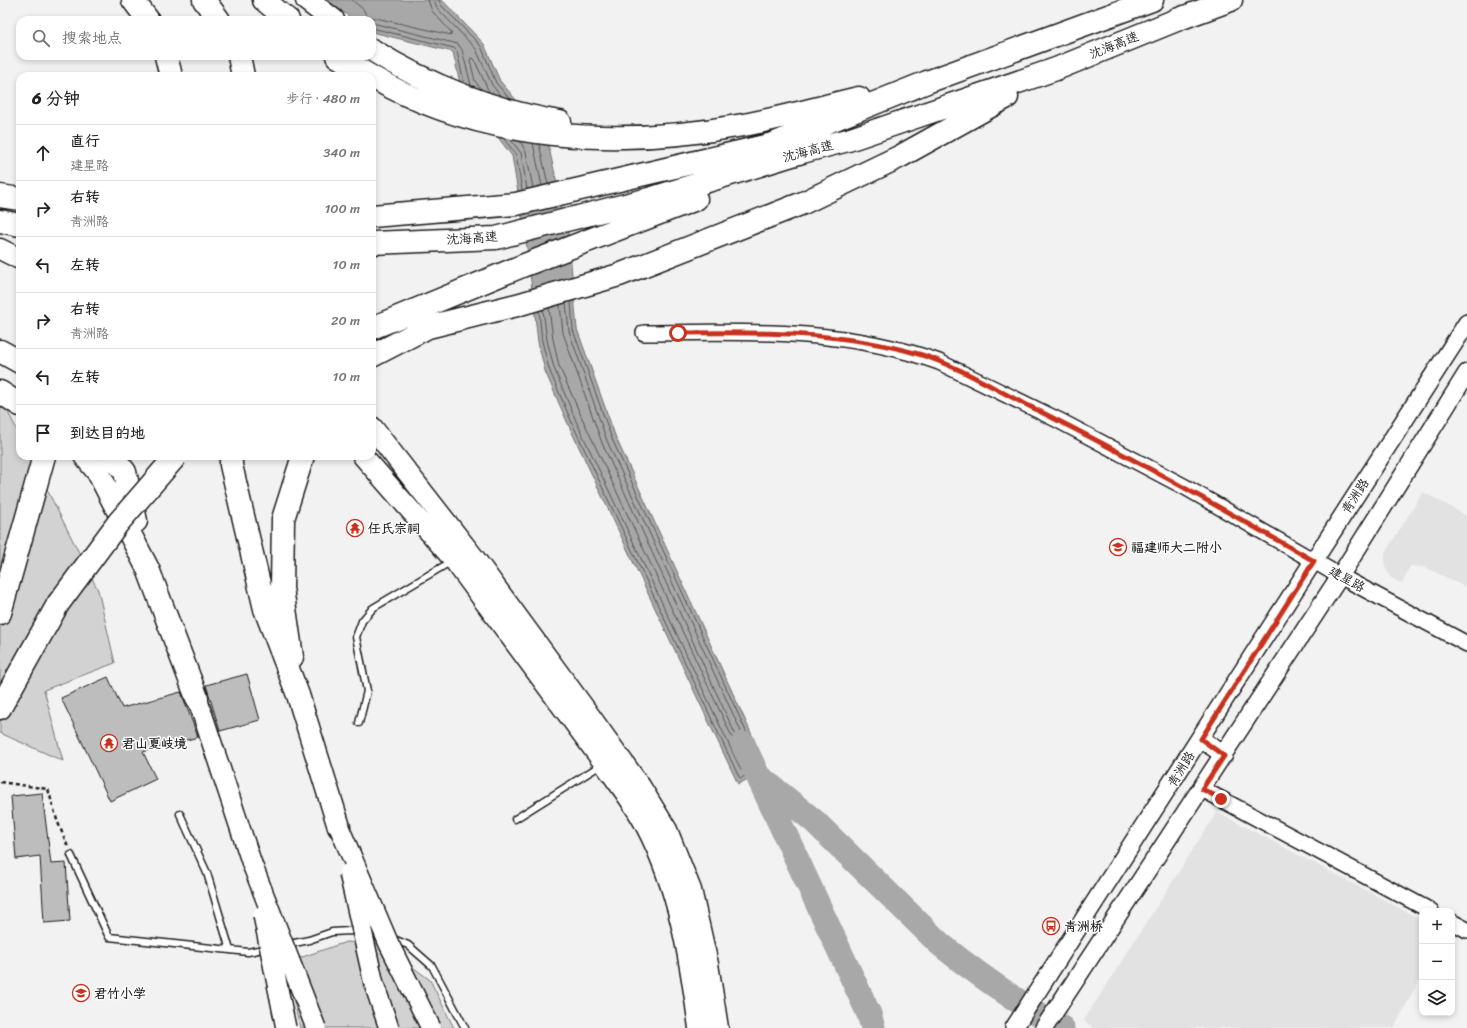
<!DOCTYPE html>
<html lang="zh">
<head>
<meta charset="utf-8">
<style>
	:root { --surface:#fff; --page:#f2f2f2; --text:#202124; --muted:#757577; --line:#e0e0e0 }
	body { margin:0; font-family:Sriracha,"LXGW WenKai TC",sans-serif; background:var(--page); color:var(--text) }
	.controls { position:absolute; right:12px; bottom:12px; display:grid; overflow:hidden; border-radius:8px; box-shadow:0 2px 6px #0003 }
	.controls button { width:36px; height:36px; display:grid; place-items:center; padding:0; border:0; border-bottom:1px solid var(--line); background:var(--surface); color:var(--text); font:20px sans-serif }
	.stop { position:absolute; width:12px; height:12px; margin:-9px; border:3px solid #c8321e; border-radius:50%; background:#fff }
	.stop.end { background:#c8321e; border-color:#fff; box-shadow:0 1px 4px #0008 }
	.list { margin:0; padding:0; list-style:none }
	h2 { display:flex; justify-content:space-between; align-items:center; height:52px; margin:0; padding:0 16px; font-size:17px }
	h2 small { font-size:13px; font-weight:400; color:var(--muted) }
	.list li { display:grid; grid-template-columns:26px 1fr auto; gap:12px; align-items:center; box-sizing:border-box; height:56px; padding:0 16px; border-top:1px solid var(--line) }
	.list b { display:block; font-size:15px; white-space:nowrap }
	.list p { margin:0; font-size:13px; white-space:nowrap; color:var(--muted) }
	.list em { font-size:13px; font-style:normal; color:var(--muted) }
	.icon { flex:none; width:22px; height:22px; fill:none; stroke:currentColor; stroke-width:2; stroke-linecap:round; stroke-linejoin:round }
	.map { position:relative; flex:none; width:1467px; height:1028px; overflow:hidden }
	.search { position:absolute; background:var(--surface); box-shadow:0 2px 6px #0003; left:16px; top:16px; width:360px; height:44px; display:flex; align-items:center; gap:10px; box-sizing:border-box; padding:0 14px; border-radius:12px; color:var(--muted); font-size:15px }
	.panel { position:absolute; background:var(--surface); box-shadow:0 2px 6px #0003; left:16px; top:72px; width:360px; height:388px; border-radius:12px }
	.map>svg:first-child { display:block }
	.built { fill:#e2e2e2 }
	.green { fill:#d2d2d2; stroke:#777 }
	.water { fill:#a8a8a8; stroke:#707070 }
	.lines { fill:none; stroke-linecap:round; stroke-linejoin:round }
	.shore { stroke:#545454; stroke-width:1 }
	.river { stroke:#a8a8a8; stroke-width:25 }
	.building { fill:#bdbdbd; stroke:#1c1c1c }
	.service-casing { stroke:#1c1c1c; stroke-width:9 }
	.tertiary-casing { stroke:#1c1c1c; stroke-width:18 }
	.secondary-casing { stroke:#1c1c1c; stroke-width:20 }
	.primary-casing { stroke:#1c1c1c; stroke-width:22 }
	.trunk-casing { stroke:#1c1c1c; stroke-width:23 }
	.motorway-casing { stroke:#1c1c1c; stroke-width:25 }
	.path { stroke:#1c1c1c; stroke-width:2.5; stroke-dasharray:4 3; stroke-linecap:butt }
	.service { stroke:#fff; stroke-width:6 }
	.tertiary { stroke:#fff; stroke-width:15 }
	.secondary { stroke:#fff; stroke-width:17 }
	.primary { stroke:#fff; stroke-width:19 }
	.trunk { stroke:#fff; stroke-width:20 }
	.motorway { stroke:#fff; stroke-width:22 }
	.primary-bridge-casing { stroke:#1c1c1c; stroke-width:22; stroke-linecap:butt }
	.motorway-bridge-casing { stroke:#1c1c1c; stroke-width:25; stroke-linecap:butt }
	.primary-bridge { stroke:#fff; stroke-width:19 }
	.motorway-bridge { stroke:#fff; stroke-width:22 }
	.route { stroke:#c8321e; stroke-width:5 }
	.labels { text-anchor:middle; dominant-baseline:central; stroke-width:3; stroke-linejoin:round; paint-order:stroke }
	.street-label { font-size:13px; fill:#1c1c1c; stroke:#fff }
	.poi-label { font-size:13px; font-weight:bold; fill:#1c1c1c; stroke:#fff; text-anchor:start }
</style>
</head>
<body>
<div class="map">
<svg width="1467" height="1028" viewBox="0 0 1467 1028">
	<rect width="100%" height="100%" fill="#f2f2f2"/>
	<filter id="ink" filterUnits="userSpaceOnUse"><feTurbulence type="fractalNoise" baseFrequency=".025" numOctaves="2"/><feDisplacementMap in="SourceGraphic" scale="8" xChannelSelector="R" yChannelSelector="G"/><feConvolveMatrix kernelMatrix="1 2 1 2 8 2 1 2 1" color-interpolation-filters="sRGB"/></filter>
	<g filter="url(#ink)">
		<path class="built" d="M1423,492L1467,516V588L1425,567L1410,566L1402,584L1390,577L1385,567V553Z
			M1217,812L1422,920V975L1394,1028H1093L1084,1020Z"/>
		<path class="green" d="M0,406L6,408L20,436V456H30L98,590L115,663L44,690L63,761L0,733Z
			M346,942L382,944L430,980L454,1028H300L285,963Z"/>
		<path class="water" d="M327,0H442L484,44L500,81L546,135L568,231L577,329L616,438L768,770L738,784L568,424L545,371L538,342L527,247L512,156L461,88L453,52L372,32V20H354Z"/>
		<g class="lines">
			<path class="shore" d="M352,0L363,9L368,18H376L451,35L452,33L432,11L428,0
				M434,0L437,8L476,49L492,85L500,95
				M439,0L441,5L481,46L496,83L509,98
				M372,23L458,44L462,50L471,85
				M372,28L454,48L457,51L464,83
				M481,89L475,81L470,60L471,58L474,59L489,92
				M504,139L516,155L522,190
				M511,140L521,153L527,189
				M520,141L526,152L533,188
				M533,143L542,186
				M539,144L548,184
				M549,308L553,339L559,366L582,418L733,739L736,740L737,738L602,443L563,333L560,305
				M543,310L547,340L554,368L576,421L741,770L744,771L755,766L756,764L607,441L569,331L566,303
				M539,311L542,341L549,369L572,423L739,777L741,778L761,769L762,766L612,439L573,330L571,302"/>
			<path class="river" d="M743,744L869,1014L873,1028
				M762,779L814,821L940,944C978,975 1019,1003 1062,1028"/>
		</g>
		<path class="building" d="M247,674L260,720L220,731L206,685Z
			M108,677L122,708L181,692L198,737L143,752L156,779L110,801L61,698Z
			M42,793L51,864L66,863L70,921L44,923L40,856L16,859L11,796Z"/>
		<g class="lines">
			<g class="service-casing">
				<path id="service" d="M359,723L367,691L356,637L362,621L373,608L452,561
					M515,819L601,765
					M71,855L109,937L230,950L207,873L180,814
					M391,938L408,945L432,966L465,1028
					M285,945L309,940L332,932L350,931L382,934
					M230,950L248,952L268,948"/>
			</g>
			<g class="tertiary-casing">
				<path id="tertiary" d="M644,333C743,332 844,327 939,362L1058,420L1185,487L1340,576L1467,644
					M1202,789L1431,911
					M1452,922L1467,930"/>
			</g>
			<g class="secondary-casing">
				<path id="secondary" d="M1201,739L1224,755
					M1014,1028C1166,793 1314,557 1467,323
					M1044,1028L1340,576L1467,373"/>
			</g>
			<g class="primary-casing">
				<path id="primary" d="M197,698L252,864"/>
			</g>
			<g class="trunk-casing">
				<path id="trunk" d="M0,249L20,259
					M372,427L475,559L582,705L640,786L667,830L691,890L708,964L718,1028
					M363,456L454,560L604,763C619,784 635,804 646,826C679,889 690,959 699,1028"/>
			</g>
			<g class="motorway-casing">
				<path id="motorway" d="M133,0L148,20
					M204,0L219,20
					M264,0L288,20
					M307,0L333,20
					M372,50C427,85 497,112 560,122
					M166,56L171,76
					M239,56L243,76
					M337,56L370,76
					M372,77C484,142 619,148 743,125C782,118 820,107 859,98
					M0,196L20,199
					M372,216L516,204L773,144L927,82L1152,0
					M0,221L20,225
					M372,243L496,238L649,199L802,152L848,140L1056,69L1179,19L1231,0
					M372,328L522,266L696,199
					M0,351L20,362
					M372,356L428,327L517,305L619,275L803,203L899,157L1007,97
					M0,392L20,405
					M85,456L98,472L148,569L197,698
					M112,456L125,472L136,521
					M231,456V465L265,609L298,695L339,827
					M0,613L44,456
					M292,657L282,588L283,519L303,456
					M0,708L58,604"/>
			</g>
			<path class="path" d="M0,782L48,789L57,820L68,847"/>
			<use href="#service" class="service"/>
			<use href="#tertiary" class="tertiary"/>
			<use href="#secondary" class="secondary"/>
			<use href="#primary" class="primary"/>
			<use href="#trunk" class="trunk"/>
			<use href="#motorway" class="motorway"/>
			<g class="primary-bridge-casing">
				<path id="primary-bridge" d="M339,827L389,944L431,1028
					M252,864L316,1028
					M349,873L374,984L389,1028
					M263,915L286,1028"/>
			</g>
			<g class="motorway-bridge-casing">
				<path id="motorway-bridge" d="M58,604L118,523L176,456"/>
			</g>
			<use href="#primary-bridge" class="primary-bridge"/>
			<use href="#motorway-bridge" class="motorway-bridge"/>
		</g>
	</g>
	<g class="lines" filter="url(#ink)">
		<path class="route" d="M678,333C760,332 842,331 922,355C960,367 996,390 1031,407C1128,455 1221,508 1314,561L1201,739L1224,756L1202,789L1221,799"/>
	</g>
	<defs>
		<g id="temple-ring" transform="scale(0.9)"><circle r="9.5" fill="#fff" stroke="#c8321e" stroke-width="1.5"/><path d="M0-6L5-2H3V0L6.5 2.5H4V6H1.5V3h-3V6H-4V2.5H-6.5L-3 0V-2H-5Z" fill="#c8321e"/></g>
		<g id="school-ring" transform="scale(0.9)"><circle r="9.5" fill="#fff" stroke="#c8321e" stroke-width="1.5"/><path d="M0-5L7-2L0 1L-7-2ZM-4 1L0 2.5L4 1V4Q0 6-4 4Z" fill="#c8321e"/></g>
		<g id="bus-ring" transform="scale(0.9)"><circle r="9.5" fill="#fff" stroke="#c8321e" stroke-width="1.5"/><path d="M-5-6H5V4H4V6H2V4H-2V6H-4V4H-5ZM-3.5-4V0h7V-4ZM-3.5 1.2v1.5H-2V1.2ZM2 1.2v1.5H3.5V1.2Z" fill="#c8321e"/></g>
	</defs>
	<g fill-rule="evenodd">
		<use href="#temple-ring" x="355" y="528"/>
		<use href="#school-ring" x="1118" y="547"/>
		<use href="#temple-ring" x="109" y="743"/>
		<use href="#bus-ring" x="1051" y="926"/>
		<use href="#school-ring" x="81" y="993"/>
	</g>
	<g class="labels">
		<g class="street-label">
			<text transform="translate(1114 45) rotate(-22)">沈海高速</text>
			<text transform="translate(808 151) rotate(-15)">沈海高速</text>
			<text transform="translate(472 238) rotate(-4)">沈海高速</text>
			<text transform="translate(1355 496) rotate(-57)">青洲路</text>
			<text transform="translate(1347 579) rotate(29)">建星路</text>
			<text transform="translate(1181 769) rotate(-58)">青洲路</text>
		</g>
		<g class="poi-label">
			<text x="368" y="528">任氏宗祠</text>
			<text x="1131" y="547">福建师大二附小</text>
			<text x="122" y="743">君山夏岐境</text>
			<text x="1064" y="926">青洲桥</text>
			<text x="94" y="993">君竹小学</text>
		</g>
	</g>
</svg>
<div class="controls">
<button>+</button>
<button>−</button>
<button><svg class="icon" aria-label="layers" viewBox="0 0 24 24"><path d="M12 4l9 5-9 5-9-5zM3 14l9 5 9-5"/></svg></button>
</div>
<div class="stop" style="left:678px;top:333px"></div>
<div class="stop end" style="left:1221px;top:799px"></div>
<div class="search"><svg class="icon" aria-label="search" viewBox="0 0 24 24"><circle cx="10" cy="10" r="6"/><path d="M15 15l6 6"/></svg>搜索地点</div>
<section class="panel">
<h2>6 分钟<small>步行 · 480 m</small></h2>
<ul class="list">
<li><svg class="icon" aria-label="ahead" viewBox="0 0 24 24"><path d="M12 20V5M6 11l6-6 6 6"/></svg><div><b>直行</b><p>建星路</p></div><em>340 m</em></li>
<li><svg class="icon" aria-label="right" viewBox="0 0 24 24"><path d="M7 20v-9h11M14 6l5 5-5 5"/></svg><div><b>右转</b><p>青洲路</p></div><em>100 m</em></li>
<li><svg class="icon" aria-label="left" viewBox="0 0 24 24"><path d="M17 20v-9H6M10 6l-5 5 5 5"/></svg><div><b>左转</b></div><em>10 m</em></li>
<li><svg class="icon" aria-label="right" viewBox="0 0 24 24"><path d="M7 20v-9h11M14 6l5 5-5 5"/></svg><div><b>右转</b><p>青洲路</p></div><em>20 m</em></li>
<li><svg class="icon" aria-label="left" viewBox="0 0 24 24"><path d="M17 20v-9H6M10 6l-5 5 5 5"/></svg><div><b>左转</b></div><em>10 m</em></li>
<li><svg class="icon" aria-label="arrive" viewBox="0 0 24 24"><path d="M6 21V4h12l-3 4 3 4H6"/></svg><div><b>到达目的地</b></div></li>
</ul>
</section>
</div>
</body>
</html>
